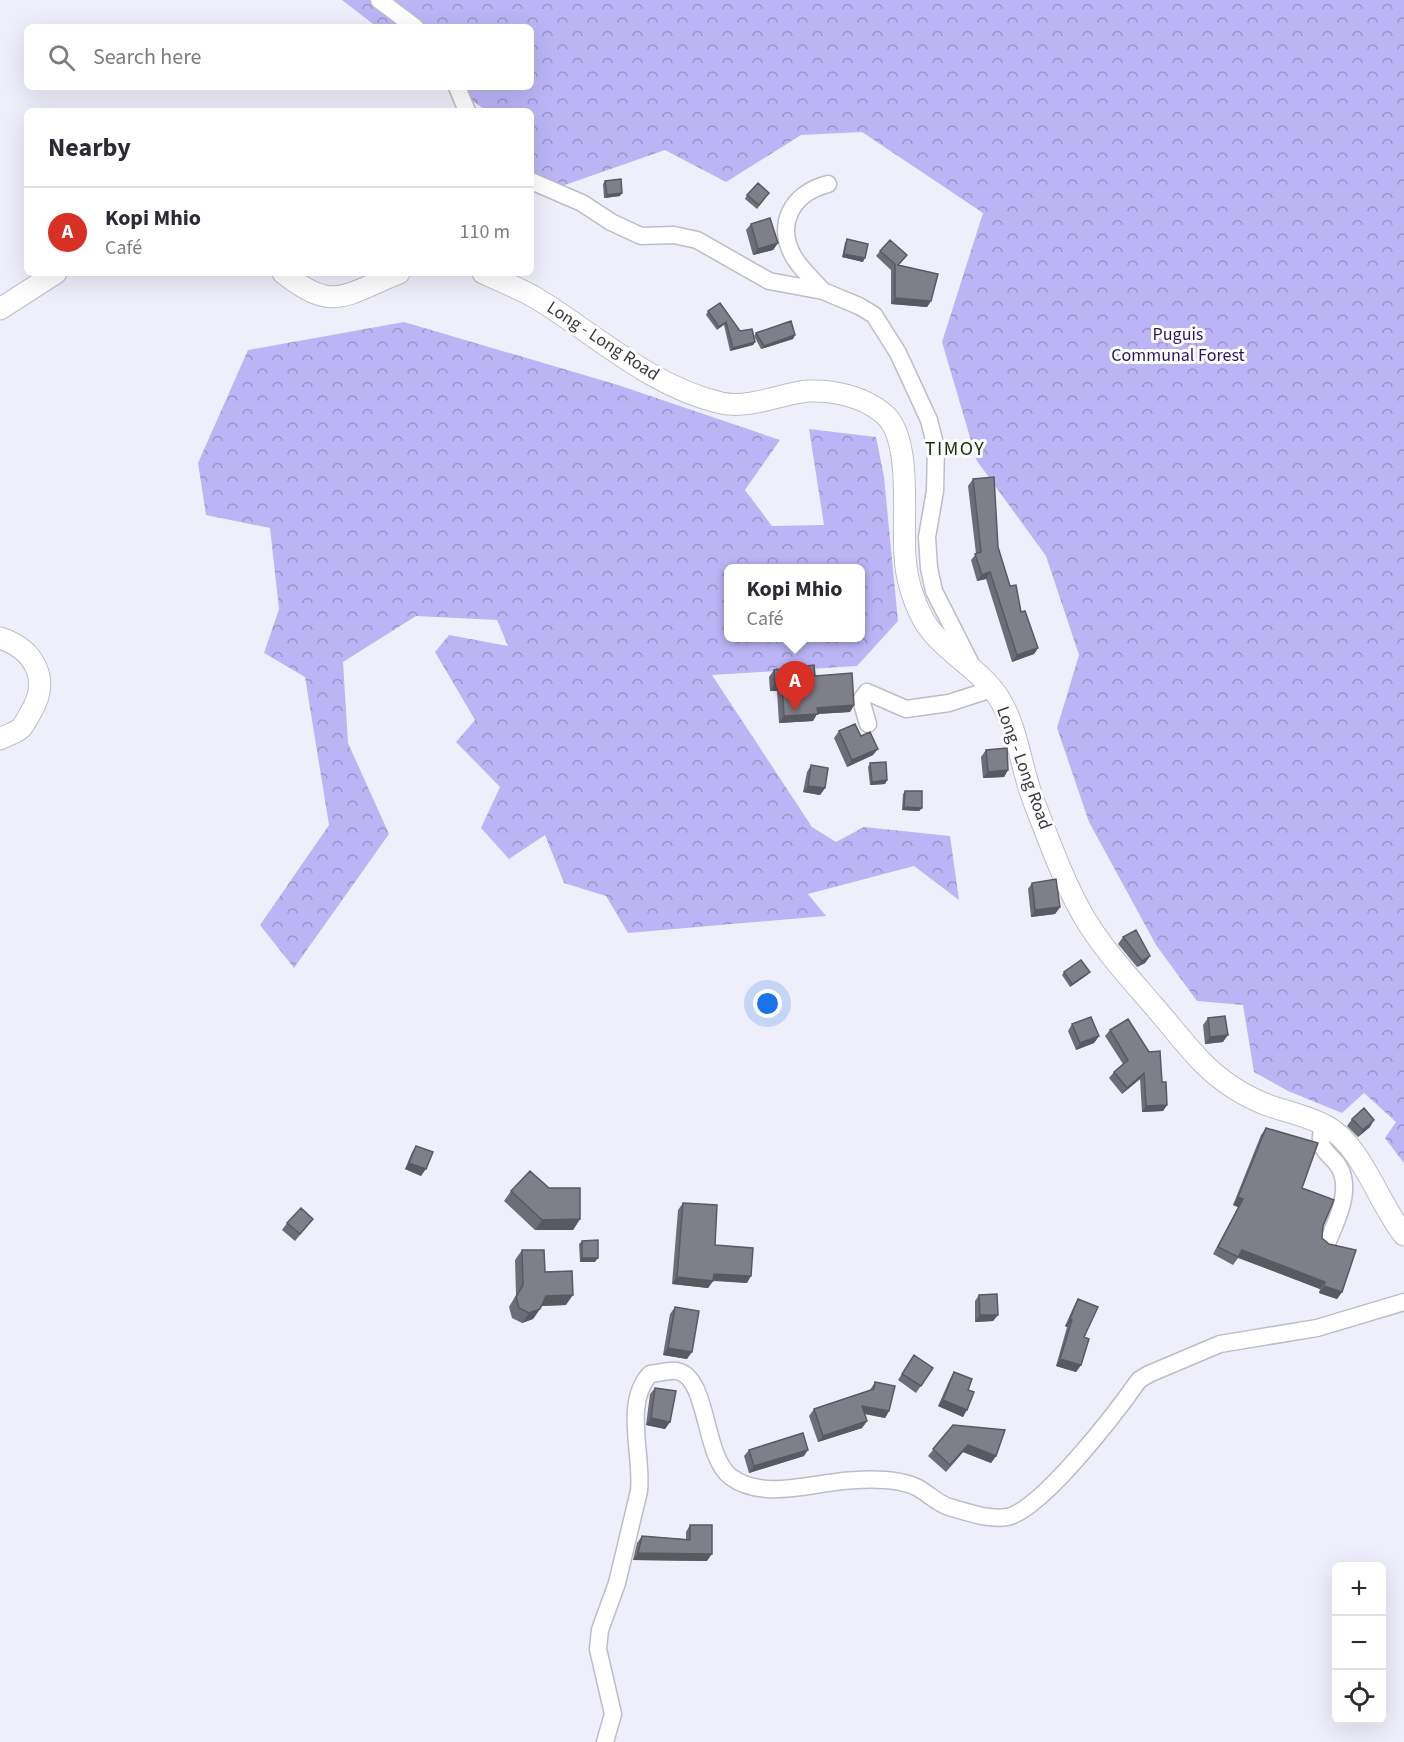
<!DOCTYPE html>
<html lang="en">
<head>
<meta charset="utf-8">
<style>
	:root { --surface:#fff; --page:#f2f2f3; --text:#2b2b33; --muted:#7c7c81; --line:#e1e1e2; --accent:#d93025 }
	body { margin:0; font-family:"Source Sans 3",sans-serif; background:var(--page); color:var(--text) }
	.controls { position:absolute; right:18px; bottom:18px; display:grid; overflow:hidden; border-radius:9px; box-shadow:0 6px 24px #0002 }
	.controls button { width:54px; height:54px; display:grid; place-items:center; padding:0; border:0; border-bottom:2px solid var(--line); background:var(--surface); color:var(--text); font:30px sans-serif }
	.you { position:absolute; left:768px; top:1004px; width:21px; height:21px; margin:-15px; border:4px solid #fff; border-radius:50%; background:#1a73e8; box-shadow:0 0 0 9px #1a73e833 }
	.badge { display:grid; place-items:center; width:39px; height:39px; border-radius:50%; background:var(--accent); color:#fff; font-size:20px; font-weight:700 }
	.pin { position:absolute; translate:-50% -50px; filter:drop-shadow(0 2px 3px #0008) }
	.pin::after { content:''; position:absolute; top:32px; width:21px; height:18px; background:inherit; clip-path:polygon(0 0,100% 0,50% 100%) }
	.popup { position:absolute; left:724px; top:564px; width:141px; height:78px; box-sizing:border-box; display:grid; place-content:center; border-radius:9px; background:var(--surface); filter:drop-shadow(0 2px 4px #0005); font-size:20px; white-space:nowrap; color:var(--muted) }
	.popup b { font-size:22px; color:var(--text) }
	.popup::after { content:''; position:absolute; left:50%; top:100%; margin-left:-12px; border:12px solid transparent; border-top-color:var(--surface) }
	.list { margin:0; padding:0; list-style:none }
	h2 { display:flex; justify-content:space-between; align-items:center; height:78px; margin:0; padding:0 24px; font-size:26px }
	h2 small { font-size:20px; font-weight:400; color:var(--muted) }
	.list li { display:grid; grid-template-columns:39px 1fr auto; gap:18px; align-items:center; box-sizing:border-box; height:90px; padding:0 24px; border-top:2px solid var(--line) }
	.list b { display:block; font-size:22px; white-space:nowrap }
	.list p { margin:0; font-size:20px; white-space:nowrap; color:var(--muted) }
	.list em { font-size:20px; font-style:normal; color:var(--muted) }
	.icon { flex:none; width:33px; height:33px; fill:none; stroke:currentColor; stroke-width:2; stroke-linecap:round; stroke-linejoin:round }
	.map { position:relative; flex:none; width:1404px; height:1742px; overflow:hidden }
	.search { position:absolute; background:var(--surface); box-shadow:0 6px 24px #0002; left:24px; top:24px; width:510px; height:66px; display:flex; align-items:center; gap:15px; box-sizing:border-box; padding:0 21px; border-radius:9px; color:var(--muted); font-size:22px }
	.panel { position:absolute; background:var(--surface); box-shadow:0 6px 24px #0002; left:24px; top:108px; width:510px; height:168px; border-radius:9px }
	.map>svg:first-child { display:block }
	.forest { fill:url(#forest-crowns); fill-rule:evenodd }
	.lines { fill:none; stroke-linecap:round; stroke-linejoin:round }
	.minor-casing { stroke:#bdbdc9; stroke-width:19 }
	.major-casing { stroke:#bdbdc9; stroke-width:23 }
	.minor { stroke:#fff; stroke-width:16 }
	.major { stroke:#fff; stroke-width:21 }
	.wall { fill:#6d6d77 }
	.shaded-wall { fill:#595961 }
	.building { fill:#7f7f8a; stroke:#595961; stroke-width:1.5 }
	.labels { text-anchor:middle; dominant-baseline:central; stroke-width:6; stroke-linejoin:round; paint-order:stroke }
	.park-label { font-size:18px; fill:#2b1761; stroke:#fdfdfd }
	.street-label { font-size:18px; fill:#39393e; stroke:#fdfdfd }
	.neighbourhood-label { font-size:20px; letter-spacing:1.5px; fill:#133407; stroke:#fdfdfd }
</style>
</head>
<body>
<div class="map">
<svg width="1404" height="1742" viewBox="0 0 1404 1742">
	<defs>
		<pattern id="forest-crowns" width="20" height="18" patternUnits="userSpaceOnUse" patternTransform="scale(1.5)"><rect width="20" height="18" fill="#bbb5f6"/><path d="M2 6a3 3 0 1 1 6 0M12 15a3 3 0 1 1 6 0" fill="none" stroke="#9994c9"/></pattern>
	</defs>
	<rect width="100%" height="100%" fill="#efeefb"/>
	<path class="forest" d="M342,0H1404V1163L1385,1138L1396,1122L1364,1093L1342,1113L1288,1091L1254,1072L1243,1005L1197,1001L1156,945L1089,822L1057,728L1079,655L1046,556L977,461L942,342L983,213L862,132L801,135L726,182L665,150L562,186L531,172V111H487L452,87H531V27H377Z
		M404,322L618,385L780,440L745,490L772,526L824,525L809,429L876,437L884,477L898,621L857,666L712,675L812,827L836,842L864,827L950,836L959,900L914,866L808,894L826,916L628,933L606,896L564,883L545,835L509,859L481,828L500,787L456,742L475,720L435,652L449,635L508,646L497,620L416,616L343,662L348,743L389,834L294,968L260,925L329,825L305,677L264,653L279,609L270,528L206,515L198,463L248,350ZM729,568H861V638H729Z"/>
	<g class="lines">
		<g class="minor-casing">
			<path id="minor" d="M379,0L415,27
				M457,87L467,111
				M531,181L582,203L611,222L641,236L674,235L697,240L769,281L823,291L859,306L874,315L898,353L929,420L936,448L935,491L927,537L929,568L934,591L972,666
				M823,291C814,281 803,271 795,259C774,225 792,193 828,184
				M868,724L861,700L867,692L906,709L949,703L992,689
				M1324,1125C1312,1155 1338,1153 1343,1177C1348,1198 1336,1222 1328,1241
				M605,1742L613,1714L598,1649L600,1630L617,1583L639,1491C643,1455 623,1403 650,1374C659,1373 669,1370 677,1371C709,1377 703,1457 731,1477C765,1502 817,1481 856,1480C875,1479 901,1479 918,1488C929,1494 937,1503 949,1507C967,1512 988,1520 1007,1517C1042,1510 1118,1410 1139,1380L1149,1374L1220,1344L1317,1328L1404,1302"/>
		</g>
		<g class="major-casing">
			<path id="major" d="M283,273C334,313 344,295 399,273
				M483,273C501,281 520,289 536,298C597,335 651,387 721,403C751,409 779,394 808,391C835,390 864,397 884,414C913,438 902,519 905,556C906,577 913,600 923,619C941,651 979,667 999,698C1018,728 1021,769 1034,802C1048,838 1065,885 1084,917C1103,949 1128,976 1152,1004C1168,1022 1183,1042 1200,1060C1221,1082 1244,1097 1273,1107C1292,1113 1311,1117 1328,1127C1362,1147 1379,1204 1404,1235
				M0,309L56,273
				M0,638C34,649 51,679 31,712C28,717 25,724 21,728C16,733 7,735 0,739"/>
		</g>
		<use href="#minor" class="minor"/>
		<use href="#major" class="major"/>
	</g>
	<path class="wall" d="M605,181L620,196L604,198L603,184Z
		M769,193L757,209L745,199L747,195Z
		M751,224L778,243L773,250L753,255L746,230Z
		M847,239L863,262L842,257L845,243Z
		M880,251L907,255L899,265L931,301L927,307L891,304V270L876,256Z
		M708,311L740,331L755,342L753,345L730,351L724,325L717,330L706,315Z
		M756,333L795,335L793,339L761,349L754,336Z
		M973,479L998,547L1010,586L1038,648L1034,654L1012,662L986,579L977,581L971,560L976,554L968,486Z
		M774,670L815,676L854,705L850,712L817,714L813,721L779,723L777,691H770L769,677Z
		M839,731L861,736L873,755L847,767L834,738Z
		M986,750L1008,770L1004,777L983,778L981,757Z
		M870,763L887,780L885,784L870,785L868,767Z
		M811,765L825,788L820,795L803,792L807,772Z
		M905,791L922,808L919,811L902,810L903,794Z
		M1032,883L1060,907L1055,914L1031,917L1028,889Z
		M1123,937L1150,956L1145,963L1137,967L1118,944Z
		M1064,972L1087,975L1070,987L1062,975Z
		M1208,1018L1223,1042L1205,1044L1203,1025Z
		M1072,1024L1099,1036L1094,1043L1076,1050L1068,1031Z
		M1110,1030L1162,1082L1167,1105L1163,1111L1142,1112L1140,1079L1122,1094L1109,1078L1114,1072L1123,1064L1105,1036Z
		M1352,1119L1370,1127L1358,1137L1347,1126Z
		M1266,1128L1302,1188L1323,1226L1322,1238L1342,1292L1337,1299L1319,1293L1320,1289L1238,1258L1233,1265L1213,1254L1238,1207L1233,1205L1261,1135Z
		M416,1146L421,1176L405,1169L412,1152Z
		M511,1191L580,1219L573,1230H535L504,1201Z
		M683,1203L715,1245L747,1283L713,1281L708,1288L672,1284L678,1210Z
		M313,1219L295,1241L282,1230L287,1223Z
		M582,1241L595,1262H580L579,1244Z
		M522,1250L545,1272L566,1305L542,1306L533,1319L522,1323L512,1318L509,1307L516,1295L515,1260Z
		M979,1295L998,1315L993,1321L975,1322V1301Z
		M1078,1299L1084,1337L1081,1365L1076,1372L1056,1366L1067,1327L1065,1326L1074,1306Z
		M675,1307L687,1359L663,1355L670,1314Z
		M914,1355L933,1368L916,1393L898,1380Z
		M954,1372L968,1390L963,1417L938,1406L950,1379Z
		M875,1382L889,1411L885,1418L864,1414L867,1421L862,1428L818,1442L809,1416L814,1409L870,1390Z
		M655,1388L670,1422L665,1429L646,1425L650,1394Z
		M953,1425L996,1456L991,1463L963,1452L946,1472L928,1456Z
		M749,1450L804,1456L749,1473L744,1456Z
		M690,1525L707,1561L633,1560L637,1543L642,1536L686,1539V1532Z"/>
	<path class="shaded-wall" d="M622,193L620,196L604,198L607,195Z
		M778,243L773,250L753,255L758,249Z
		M844,254L865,258L863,262L842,257Z
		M895,298L931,301L927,307L891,304Z
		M795,335L793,339L761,349L764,346Z
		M755,342L753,345L730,351L733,348Z
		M990,572L986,579L977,581L982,575Z
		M1038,648L1034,654L1012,662L1017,655Z
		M775,684H782L777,691H770Z
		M854,705L850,712L817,714L813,721L779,723L784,716L817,708Z
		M878,749L873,755L847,767L852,760Z
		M1008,770L1004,777L983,778L988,772Z
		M887,780L885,784L870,785L872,782Z
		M808,786L825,788L820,795L803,792Z
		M904,807L922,808L919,811L902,810Z
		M1060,907L1055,914L1031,917L1035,910Z
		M1150,956L1145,963L1137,967L1142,961Z
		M1090,972L1087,975L1070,987L1072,984Z
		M1228,1035L1223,1042L1205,1044L1210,1037Z
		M1099,1036L1094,1043L1076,1050L1080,1043Z
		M1144,1073L1140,1079L1122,1094L1127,1088Z
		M1167,1105L1163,1111L1142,1112L1146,1106Z
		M1374,1120L1370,1127L1358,1137L1363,1130Z
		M409,1163L426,1169L421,1176L405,1169Z
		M1238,1197L1243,1199L1238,1207L1233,1205Z
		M580,1219L573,1230H535L542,1220Z
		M1242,1250L1325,1282L1320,1289L1237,1257Z
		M582,1258H598L595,1262H580Z
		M714,1274L751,1276L747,1283L709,1280Z
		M677,1277L713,1281L708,1288L672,1284Z
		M1324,1286L1342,1292L1337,1299L1319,1293Z
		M573,1295L566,1305L539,1306L546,1296Z
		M540,1309L533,1319L522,1323L529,1313Z
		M980,1315H998L993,1321L975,1322Z
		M1070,1319L1072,1320L1067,1327L1065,1326Z
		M668,1348L692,1352L687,1359L663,1355Z
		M1060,1359L1081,1365L1076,1372L1056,1366Z
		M943,1400L967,1410L963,1417L938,1406Z
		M862,1406L889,1411L885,1418L857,1412Z
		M651,1418L670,1422L665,1429L646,1425Z
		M867,1421L862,1428L818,1442L823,1436Z
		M968,1445L996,1456L991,1463L963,1452L946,1472Z
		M808,1450L804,1456L749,1473L754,1466Z
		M638,1553L712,1554L707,1561L633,1560Z"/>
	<path class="building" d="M621,179L622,193L607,195L605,181Z
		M758,183L769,193L759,205L747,195Z
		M770,218L778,243L758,249L751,224Z
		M847,239L868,244L865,258L844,254Z
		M890,240L907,255L898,265L938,274L931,301L895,298V264L880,251Z
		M720,303L740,331L752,329L755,342L733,348L726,322L719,327L708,311Z
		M791,321L795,335L764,346L756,333Z
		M994,477L998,547L1010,586L1016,585L1021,612L1025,611L1038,648L1017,655L990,572L982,575L975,554L981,552L973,479Z
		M814,665L815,676L852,673L854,705L817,708L818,714L784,716L782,684H775L774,670Z
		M855,724L861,736L870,732L878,749L852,760L839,731Z
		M1007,748L1008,770L988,772L986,750Z
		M886,762L887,780L872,782L870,763Z
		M811,765L828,768L825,788L808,786Z
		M905,791H922V808L904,807Z
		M1056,879L1060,907L1035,910L1032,883Z
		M1136,930L1150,956L1142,961L1123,937Z
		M1081,960L1090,972L1072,984L1064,972Z
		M1225,1016L1228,1035L1210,1037L1208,1018Z
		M1091,1017L1099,1036L1080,1043L1072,1024Z
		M1128,1019L1149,1052L1160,1051L1162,1082H1166L1167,1105L1146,1106L1144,1073L1127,1088L1114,1072L1128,1060L1110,1030Z
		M1364,1108L1374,1120L1363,1130L1352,1119Z
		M1266,1128L1318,1143L1302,1188L1334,1200L1323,1226L1322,1238L1329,1244L1356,1250L1342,1292L1324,1286L1325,1282L1242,1250L1238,1257L1218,1247L1243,1199L1238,1197Z
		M416,1146L433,1152L426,1169L409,1163Z
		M530,1171L549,1188H580V1219L542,1220L511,1191Z
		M683,1203L717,1205L715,1245L753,1248L751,1276L714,1274L713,1281L677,1277Z
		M301,1208L313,1219L300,1234L287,1223Z
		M598,1240V1258H582V1241Z
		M522,1250H544L545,1272L572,1271L573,1295L546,1296L540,1309L529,1313L519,1308L516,1297L523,1285Z
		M997,1294L998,1315H980L979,1295Z
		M1078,1299L1098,1307L1084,1337L1089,1339L1081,1365L1060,1359L1072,1320L1070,1319Z
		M675,1307L699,1311L692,1352L668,1348Z
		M914,1355L933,1368L921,1386L902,1374Z
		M954,1372L972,1379L968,1390L974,1392L967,1410L943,1400Z
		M875,1382L895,1386L889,1411L862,1406L867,1421L823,1436L814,1409L874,1389Z
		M655,1388L676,1391L670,1422L651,1418Z
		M953,1425L1005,1430L996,1456L968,1445L950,1465L933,1449Z
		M803,1433L808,1450L754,1466L749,1450Z
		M690,1525H712V1554L638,1553L642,1536L690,1540Z"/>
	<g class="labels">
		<g class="park-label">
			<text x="1178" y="334">Puguis<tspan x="1178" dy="21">Communal Forest</tspan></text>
		</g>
		<g class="street-label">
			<text transform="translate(603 341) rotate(33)">Long - Long Road</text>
			<text transform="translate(1024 768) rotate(70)">Long - Long Road</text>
		</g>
		<g class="neighbourhood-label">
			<text x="955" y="449">TIMOY</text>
		</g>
	</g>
</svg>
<div class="controls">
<button>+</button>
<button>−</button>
<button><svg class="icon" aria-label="locate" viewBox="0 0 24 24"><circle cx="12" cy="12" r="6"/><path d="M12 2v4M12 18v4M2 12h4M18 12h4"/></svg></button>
</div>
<div class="you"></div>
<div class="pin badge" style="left:795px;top:711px">A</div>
<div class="popup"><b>Kopi Mhio</b>Café</div>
<div class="search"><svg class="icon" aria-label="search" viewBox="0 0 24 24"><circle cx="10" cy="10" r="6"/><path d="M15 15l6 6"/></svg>Search here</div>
<section class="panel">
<h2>Nearby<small></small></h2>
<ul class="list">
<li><span class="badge">A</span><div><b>Kopi Mhio</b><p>Café</p></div><em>110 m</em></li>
</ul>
</section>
</div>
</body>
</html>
